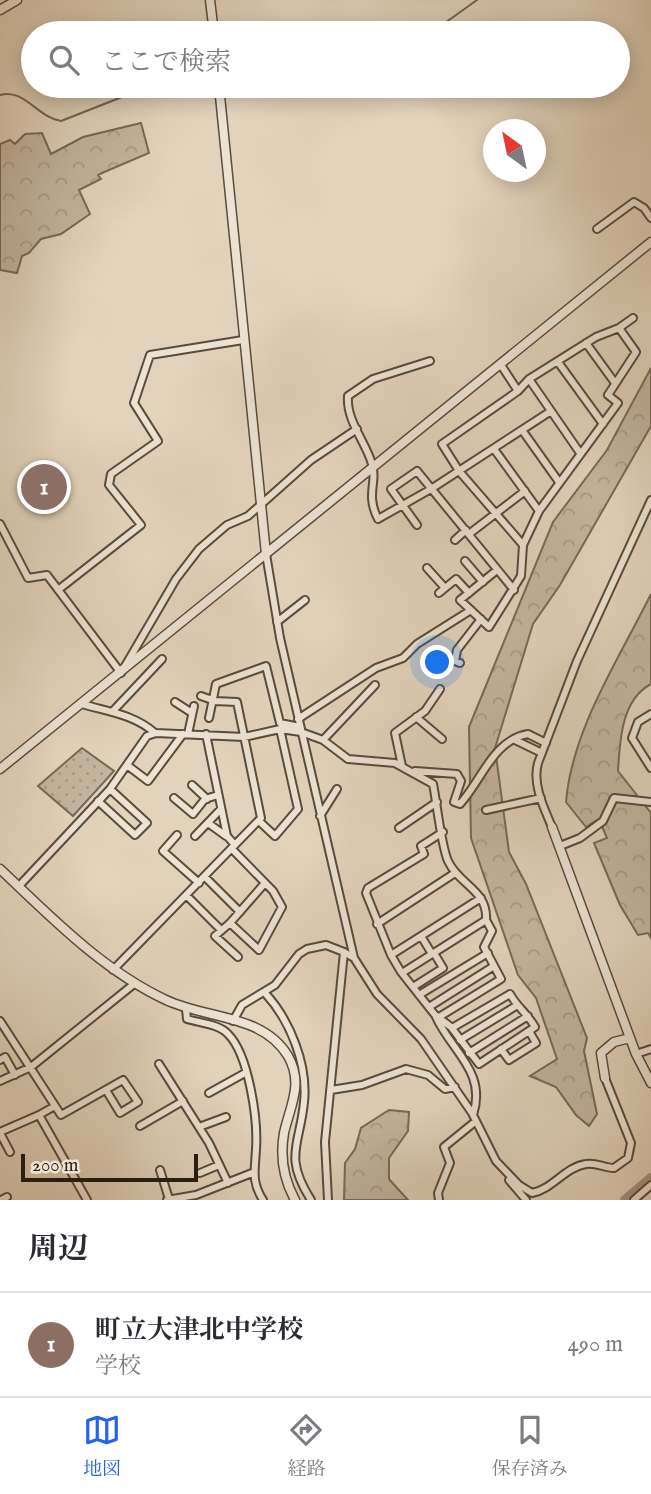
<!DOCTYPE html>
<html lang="ja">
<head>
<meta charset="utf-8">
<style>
	:root { --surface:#fff; --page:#f2f2f3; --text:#2b2b33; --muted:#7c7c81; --line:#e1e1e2; --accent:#2563eb }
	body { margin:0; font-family:"IM FELL English","Noto Serif JP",serif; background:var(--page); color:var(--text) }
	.compass { position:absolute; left:483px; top:119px; width:63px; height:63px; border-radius:50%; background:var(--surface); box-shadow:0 4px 18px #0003; rotate:327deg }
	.scale { position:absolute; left:21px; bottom:18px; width:177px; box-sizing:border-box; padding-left:7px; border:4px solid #2a1f0f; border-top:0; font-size:19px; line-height:24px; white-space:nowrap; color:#2a1f0f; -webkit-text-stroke:5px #ece3d3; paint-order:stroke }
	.you { position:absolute; left:438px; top:663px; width:24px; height:24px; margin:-18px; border:5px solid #fff; border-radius:50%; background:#1a73e8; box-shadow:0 0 0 10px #1a73e833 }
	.badge { display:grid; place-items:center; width:46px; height:46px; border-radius:50%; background:var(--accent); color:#fff; font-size:23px; font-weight:700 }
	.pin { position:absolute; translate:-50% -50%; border:4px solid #fff; box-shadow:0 2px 7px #0006 }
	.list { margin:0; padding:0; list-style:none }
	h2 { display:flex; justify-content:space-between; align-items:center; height:91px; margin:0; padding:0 28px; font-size:30px }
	h2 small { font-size:23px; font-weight:400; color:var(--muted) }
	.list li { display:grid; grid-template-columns:46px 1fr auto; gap:21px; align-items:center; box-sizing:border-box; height:105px; padding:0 28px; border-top:2px solid var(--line) }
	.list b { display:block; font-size:26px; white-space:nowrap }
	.list p { margin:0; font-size:23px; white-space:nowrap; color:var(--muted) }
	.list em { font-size:23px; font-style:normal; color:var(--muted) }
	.icon { flex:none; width:38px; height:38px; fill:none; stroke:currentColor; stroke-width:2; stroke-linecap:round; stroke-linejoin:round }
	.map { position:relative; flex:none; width:651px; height:1200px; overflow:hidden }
	.search { position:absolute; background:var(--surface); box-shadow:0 4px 18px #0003; left:21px; right:21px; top:21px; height:77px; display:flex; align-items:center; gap:18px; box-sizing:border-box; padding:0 24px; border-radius:38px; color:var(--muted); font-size:26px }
	.sheet { height:196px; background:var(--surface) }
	nav { display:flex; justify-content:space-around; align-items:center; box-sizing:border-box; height:98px; border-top:2px solid var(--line); background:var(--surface); font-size:19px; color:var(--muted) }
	nav a { display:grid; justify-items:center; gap:4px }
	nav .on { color:var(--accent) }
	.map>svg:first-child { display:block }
	.grass { fill:url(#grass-dots); stroke:#766a57; stroke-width:2 }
	.forest { fill:url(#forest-crowns); stroke:#766a57; stroke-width:2 }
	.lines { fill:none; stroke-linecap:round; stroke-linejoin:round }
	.stream { stroke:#736653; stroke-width:2 }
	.river { stroke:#a39681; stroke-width:10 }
	.minor-casing { stroke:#584c3a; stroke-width:10 }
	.tertiary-casing { stroke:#584c3a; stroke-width:11 }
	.minor { stroke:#ece3d3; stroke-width:6 }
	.tertiary { stroke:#ece3d3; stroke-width:8 }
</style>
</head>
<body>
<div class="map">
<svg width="651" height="1200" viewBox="0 0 651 1200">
	<defs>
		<pattern id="grass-dots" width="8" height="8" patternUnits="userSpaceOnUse" patternTransform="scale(1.75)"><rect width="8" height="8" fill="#c3b59f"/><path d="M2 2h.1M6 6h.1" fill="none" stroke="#a89b88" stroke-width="1.8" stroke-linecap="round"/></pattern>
		<pattern id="forest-crowns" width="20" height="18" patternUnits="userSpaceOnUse" patternTransform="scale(1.75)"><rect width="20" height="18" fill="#c3b59f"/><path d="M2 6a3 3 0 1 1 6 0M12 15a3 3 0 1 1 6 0" fill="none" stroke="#a89b88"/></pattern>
	</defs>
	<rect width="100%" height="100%" fill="#e2d4bc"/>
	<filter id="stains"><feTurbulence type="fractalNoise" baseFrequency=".00286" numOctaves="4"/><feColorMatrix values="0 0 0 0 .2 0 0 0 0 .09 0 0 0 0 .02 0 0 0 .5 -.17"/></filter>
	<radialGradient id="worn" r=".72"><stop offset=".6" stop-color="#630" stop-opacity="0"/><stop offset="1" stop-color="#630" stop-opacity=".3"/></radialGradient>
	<path class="grass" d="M82,748L114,771L73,816L38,786Z"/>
	<path class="forest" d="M141,123L149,153L102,173L98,175L101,179L79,190L90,214L61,234L41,239L29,253L22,256L17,273L0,270V144L10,140L15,144L25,134L42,133L51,154L83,137Z
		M651,368V426L560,585L533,624L495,748L509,852L526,884L587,1038L584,1051L597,1114L589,1126L576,1115L556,1087L530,1076L557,1059L536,998L518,975L471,838L469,727L553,522L607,450Z
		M651,594V684C621,700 620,741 618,771L651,813V938L648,933L638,935L620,905L594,843L607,838L599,819L586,827L566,802C572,729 619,659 651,594Z
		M389,1110L409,1112L408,1131L389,1158V1179L408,1200H344L345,1163L355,1149L361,1128Z"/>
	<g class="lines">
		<path class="stream" d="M431,33L477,0
			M0,95C24,88 37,117 61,121L150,86"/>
		<path class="river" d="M625,1200L651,1178"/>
		<g class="minor-casing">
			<path id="minor" d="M597,229L634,202L644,208L651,218
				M619,328L633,318
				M586,343L615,383
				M430,361L373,379L348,396C346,421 366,442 372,464C378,481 365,494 378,519L431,489L551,411
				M558,362L603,424
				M501,365L518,391L529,379
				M518,391L442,444L459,471L523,545
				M522,430L559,482
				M494,449L539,511
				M0,524L28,578L47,575L121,673L176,579L199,549L227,525L248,516L311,460L357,429
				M417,525L391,489L417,471L514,590
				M469,534L525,491
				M455,540L466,530
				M266,554L280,638L354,958
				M465,561L483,582
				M427,568L445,588
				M497,570L460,600L489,627L521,576L523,545L539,511L618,403L608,395L636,352L619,328L596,337L529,379L580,453
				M58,590L141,525L109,485L111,474L158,441L134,403L150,355L243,340
				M439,593L456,579L469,593
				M277,622L305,600
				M460,663L455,661L457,650L481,619
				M175,702L192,713
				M82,704C109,712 133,714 155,733
				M113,711L162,659
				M651,714L638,722L632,738L651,768
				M416,717L442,739
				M209,718L216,684L266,666L280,723L300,727
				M298,719L376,668L403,658L417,644L471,610
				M188,734L194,706
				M206,734L227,836L235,845
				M323,740L375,685
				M515,740L542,753
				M127,765L148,781L183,734
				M402,766L395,733L425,711L440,689
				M415,771L457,774L461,781L454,802L460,804C482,780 493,740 528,734L546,743
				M192,785L207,799
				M174,798L193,814L205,799L218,795
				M98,801L135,835L147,823L110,789
				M486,810L541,798
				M320,816L337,789
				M259,821L275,836L298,809L280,729
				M208,823L226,836
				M552,827C544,808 532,784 538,763L577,661L651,500
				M399,828L437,802
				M443,832L421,846L424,854L368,888L366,893L391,955L401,972L435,1015L451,1027L479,1064L535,1027C527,1013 517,1007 510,994L452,1028
				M177,835L163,851L199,883
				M195,836L221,809
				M560,846L580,838L603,821L614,798L651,802
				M232,849L273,891L282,907L259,950L230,923L215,936L238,957
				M205,877L240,912
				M19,886L110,789L147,736L156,733L244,737L280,729L301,732L323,740L348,759L395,763L433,784C437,804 441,845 448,861C459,885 488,890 486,920
				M187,896L221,930
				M230,923L265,883
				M377,924L455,873
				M421,936L432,954
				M391,955L481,898
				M113,970L261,818L237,702L215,701L201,696
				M402,973L486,920L492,931L484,947L501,979L439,1017
				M413,987L443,968L434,953
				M265,993C290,1020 308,1065 304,1102C300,1145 283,1156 311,1200
				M419,995L488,953
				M429,1007L494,966
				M186,1009L187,1019C200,1023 219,1024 228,1034C249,1055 258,1120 256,1149C255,1170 251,1181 263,1200
				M436,1017C452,1052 487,1072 473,1115
				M0,1021L61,1115L123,1080L138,1102L120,1113L106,1090
				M233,1021L242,1005L275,985L299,954L307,949L326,945L344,952L354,958L377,994L421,1039L472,1113L496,1161L519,1185L532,1193C553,1189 565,1167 586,1164C596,1162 604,1168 614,1168L628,1158L631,1143L605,1078
				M460,1040L516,1006
				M501,1049L509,1060L536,1043L529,1031
				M469,1053L528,1016
				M636,1054L651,1049
				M0,1060L5,1057L15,1075
				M159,1064L209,1143L228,1183
				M0,1081L31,1067L134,984
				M331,1090L362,1085L406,1069L428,1075L445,1089L455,1087
				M209,1093L245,1073
				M39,1115L55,1106
				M140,1126L183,1101
				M199,1127L226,1117
				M0,1132L39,1115L87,1200
				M0,1133L10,1152
				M160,1170L169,1199
				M200,1173L219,1165
				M509,1180L526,1200
				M1,1200L7,1197
				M167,1200L196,1195L252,1173
				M328,1200L325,1142L344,952
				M439,1200L438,1193L450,1163L444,1147L476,1121
				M634,1200L651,1185"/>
		</g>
		<g class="tertiary-casing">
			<path id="tertiary" d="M210,0L214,33
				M0,10L17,0
				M219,86L266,554
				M0,769L651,242
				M552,827L636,1054L651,1083
				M0,869C51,917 102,970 166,1000C206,1019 263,1014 288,1056C304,1084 290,1106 284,1133C280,1156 284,1180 295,1200
				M605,1078L601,1053L614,1042L630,1038"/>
		</g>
		<use href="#minor" class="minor"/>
		<use href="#tertiary" class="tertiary"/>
	</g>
	<rect width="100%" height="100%" filter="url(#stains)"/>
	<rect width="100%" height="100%" fill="url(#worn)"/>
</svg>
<svg class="compass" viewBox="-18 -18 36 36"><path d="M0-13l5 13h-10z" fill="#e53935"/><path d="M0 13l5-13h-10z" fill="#7c7c81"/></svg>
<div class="scale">200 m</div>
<div class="you"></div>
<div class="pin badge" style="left:44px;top:487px;background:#8d6e63">1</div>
<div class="search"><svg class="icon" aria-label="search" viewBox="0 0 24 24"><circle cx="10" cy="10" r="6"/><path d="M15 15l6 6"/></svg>ここで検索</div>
</div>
<section class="sheet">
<h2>周辺<small></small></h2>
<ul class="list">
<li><span class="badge" style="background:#8d6e63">1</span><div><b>町立大津北中学校</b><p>学校</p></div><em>490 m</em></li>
</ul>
</section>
<nav>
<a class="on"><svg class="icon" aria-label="map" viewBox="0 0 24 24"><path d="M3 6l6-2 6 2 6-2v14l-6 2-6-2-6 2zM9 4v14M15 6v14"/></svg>地図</a>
<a><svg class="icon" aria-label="directions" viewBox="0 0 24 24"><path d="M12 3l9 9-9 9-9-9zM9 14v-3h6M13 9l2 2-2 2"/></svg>経路</a>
<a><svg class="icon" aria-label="saved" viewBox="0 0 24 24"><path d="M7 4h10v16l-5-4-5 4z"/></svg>保存済み</a>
</nav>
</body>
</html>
